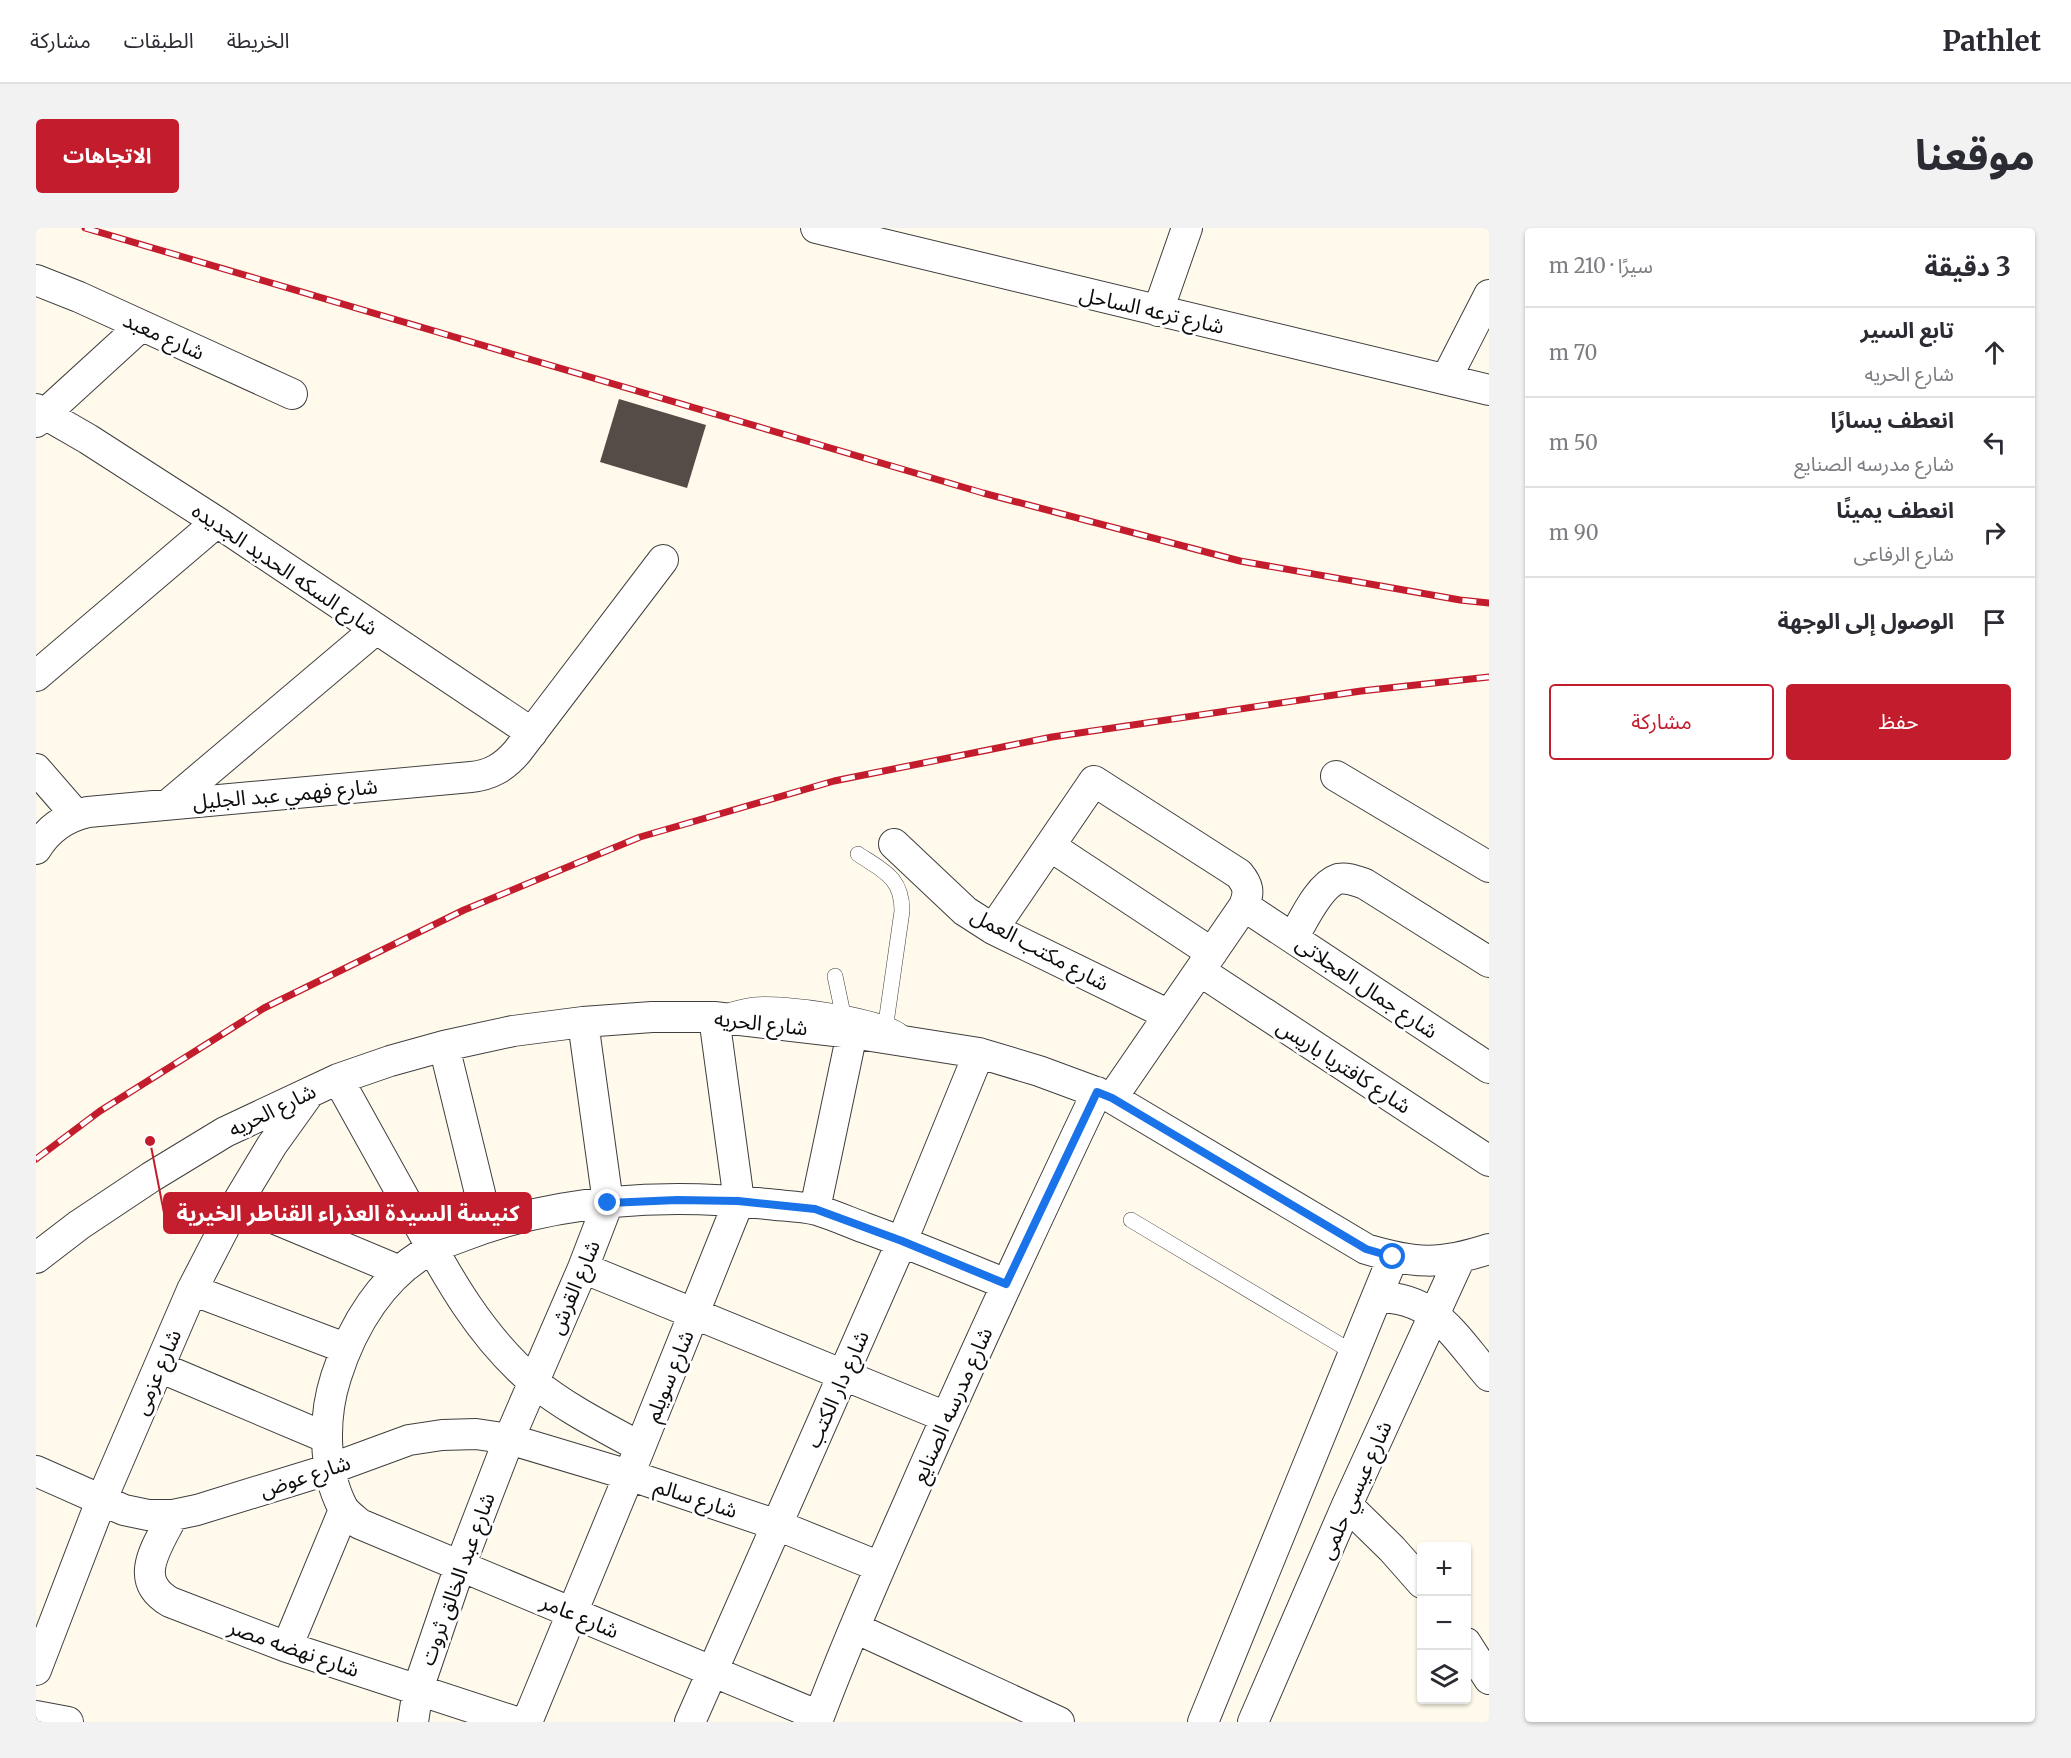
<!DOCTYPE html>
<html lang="ar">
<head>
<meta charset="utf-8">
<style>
	:root { --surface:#fff; --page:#f2f2f3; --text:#2b2b33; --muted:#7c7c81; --line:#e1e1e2; --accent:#c31c2c }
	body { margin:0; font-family:Merriweather,"Noto Sans Arabic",serif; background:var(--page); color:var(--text); direction:rtl }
	.controls { position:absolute; right:18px; bottom:18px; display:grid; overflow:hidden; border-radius:6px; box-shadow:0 2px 4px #0004 }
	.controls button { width:54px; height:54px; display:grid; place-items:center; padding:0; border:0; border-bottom:2px solid var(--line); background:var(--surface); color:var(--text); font:30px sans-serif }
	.stop { position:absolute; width:18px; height:18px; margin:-14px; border:4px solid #1a73e8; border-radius:50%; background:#fff }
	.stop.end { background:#1a73e8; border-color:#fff; box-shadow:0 2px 6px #0008 }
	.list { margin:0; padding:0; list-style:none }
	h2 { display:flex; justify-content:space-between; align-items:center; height:78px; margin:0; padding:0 24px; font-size:26px }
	h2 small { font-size:20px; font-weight:400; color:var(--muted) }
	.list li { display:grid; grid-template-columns:39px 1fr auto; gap:18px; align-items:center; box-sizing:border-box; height:90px; padding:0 24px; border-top:2px solid var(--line) }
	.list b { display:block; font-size:22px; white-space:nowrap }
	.list p { margin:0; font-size:20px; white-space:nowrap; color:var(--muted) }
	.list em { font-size:20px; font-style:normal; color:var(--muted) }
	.actions { display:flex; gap:12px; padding:18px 24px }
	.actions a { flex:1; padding:14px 0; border:2px solid var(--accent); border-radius:6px; text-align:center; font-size:21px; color:var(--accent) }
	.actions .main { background:var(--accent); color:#fff }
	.icon { flex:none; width:33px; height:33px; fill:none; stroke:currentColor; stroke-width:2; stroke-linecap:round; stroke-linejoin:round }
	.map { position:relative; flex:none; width:1453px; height:1494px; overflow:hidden; direction:ltr; border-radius:6px }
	header { display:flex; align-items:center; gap:36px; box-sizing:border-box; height:84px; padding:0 30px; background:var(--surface); border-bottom:2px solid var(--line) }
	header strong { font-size:28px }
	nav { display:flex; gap:33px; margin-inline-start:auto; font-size:21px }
	.intro { display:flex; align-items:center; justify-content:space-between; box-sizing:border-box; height:144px; padding:0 36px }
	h1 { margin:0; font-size:42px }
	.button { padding:15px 27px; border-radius:6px; background:var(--accent); color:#fff; font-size:21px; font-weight:700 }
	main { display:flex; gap:36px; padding:0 36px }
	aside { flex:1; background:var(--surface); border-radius:6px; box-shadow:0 2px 4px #0004 }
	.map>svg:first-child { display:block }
	.building { fill:#554c48 }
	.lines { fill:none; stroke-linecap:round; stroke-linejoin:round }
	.lane-casing { stroke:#3f3f3f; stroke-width:16 }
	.street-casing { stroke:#3f3f3f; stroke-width:32 }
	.lane { stroke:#fff; stroke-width:15 }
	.street { stroke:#fff; stroke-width:30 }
	.rail-casing { stroke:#c31c2c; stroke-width:7 }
	.rail { stroke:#fff; stroke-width:4.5; stroke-dasharray:14; stroke-linecap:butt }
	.route { stroke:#1a73e8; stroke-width:8 }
	.labels { text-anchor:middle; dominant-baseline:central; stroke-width:6; stroke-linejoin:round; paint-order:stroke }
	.street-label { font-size:21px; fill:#0c0c0c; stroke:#fff }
	.leader { fill:none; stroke:#c31c2c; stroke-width:2 }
	.callout-dot { fill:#c31c2c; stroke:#fff; stroke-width:2 }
	.callout { fill:#c31c2c; stroke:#c31c2c; stroke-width:2 }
	.callout-label { font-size:22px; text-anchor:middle; font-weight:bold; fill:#fff }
</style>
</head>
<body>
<header>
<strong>Pathlet</strong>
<nav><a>الخريطة</a><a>الطبقات</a><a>مشاركة</a></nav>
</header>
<div class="intro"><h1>موقعنا</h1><a class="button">الاتجاهات</a></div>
<main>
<aside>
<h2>3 دقيقة<small>سيرًا · 210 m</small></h2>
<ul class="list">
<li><svg class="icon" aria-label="ahead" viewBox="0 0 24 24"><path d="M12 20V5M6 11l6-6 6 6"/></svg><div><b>تابع السير</b><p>شارع الحريه</p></div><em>70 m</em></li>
<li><svg class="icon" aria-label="left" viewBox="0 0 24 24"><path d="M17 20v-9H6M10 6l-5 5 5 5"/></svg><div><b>انعطف يسارًا</b><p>شارع مدرسه الصنايع</p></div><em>50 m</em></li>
<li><svg class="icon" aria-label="right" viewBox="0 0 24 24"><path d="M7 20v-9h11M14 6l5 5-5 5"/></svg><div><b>انعطف يمينًا</b><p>شارع الرفاعى</p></div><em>90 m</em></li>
<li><svg class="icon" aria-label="arrive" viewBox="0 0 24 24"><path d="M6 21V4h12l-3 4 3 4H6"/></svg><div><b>الوصول إلى الوجهة</b></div></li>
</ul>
<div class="actions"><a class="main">حفظ</a><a>مشاركة</a></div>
</aside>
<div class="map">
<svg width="1453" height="1494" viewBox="0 0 1453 1494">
	<rect width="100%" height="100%" fill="#fffaeb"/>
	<path class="building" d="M583,171L670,197L651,260L564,234Z"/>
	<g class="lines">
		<g class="lane-casing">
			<path id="lane" d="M822,626C847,643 866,649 866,683L850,795
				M799,748L807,786
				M695,782C703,780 711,778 718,777C747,774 847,787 867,805
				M1095,992L1318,1125"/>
		</g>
		<g class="street-casing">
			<path id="street" d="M780,0L1453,162
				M0,52L43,69L256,166
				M1122,83L1151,0
				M1410,151L1453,67
				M0,181L52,211L181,294L496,505
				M0,194L105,98
				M0,448L181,294
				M0,541L40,587
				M1300,548L1453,639
				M133,576L340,401
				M858,616L929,683L957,701L1133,787
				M1014,618L1176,725
				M0,621C12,601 29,589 52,584L435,549C455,547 468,539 481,524L627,332
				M1208,678L1453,840
				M957,701L1058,553L1203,646C1212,657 1214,664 1208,678L1076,870
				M1257,710C1267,693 1283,657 1302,651C1312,649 1320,653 1329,656L1453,734
				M1164,743L1453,933
				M408,818L452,998
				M302,851C327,896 352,941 377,986C411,1048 444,1109 499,1155C531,1181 568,1199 604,1219
				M201,975L364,1043
				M779,981L816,805
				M0,1030L43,997L115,949L189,904L302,851L354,833L408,818L477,803L547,794L616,789H678L816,805L943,825L1003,843L1076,870L1330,1021C1379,1036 1404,1037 1453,1021
				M547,1040L910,1189
				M156,1062L309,1120
				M1341,1069C1399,1069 1418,1108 1453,1148
				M123,1139L291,1210
				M0,1243L88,1282L112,1287H137L161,1282L294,1241L373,1212L406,1207L440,1206L473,1211L593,1247L741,1297L844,1339
				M1311,1277L1356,1321L1386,1355
				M137,1287C122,1318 95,1351 134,1374L251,1419L480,1494
				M819,1400L1023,1494
				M1430,1415L1453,1451
				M251,1419L308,1282
				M0,1442L65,1273L156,1062L201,975L236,917L274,864
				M0,1488L32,1494
				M783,1488L324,1296C318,1291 311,1286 307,1280C287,1242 287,1189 300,1149C316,1098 347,1046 397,1020C406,1015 417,1012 427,1008C521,971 630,965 731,976C747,978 765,978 781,982C797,987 813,994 829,1000C876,1017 923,1037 970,1056
				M377,1494L382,1461L424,1338L473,1211L547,1040L572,975L547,794
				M491,1494L593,1247L703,973L678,789
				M654,1494L866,1013L943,825
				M781,1494C808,1421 840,1348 872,1276C932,1138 996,1001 1061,864
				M1167,1494L1357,1029
				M1217,1494L1311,1277L1424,1030"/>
		</g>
		<use href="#lane" class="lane"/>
		<use href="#street" class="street"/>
		<g class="rail-casing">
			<path id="rail" d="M49,0L947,265L1204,333L1424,372L1453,375
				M0,931L64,883L228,780L428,682L604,609L798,553L1016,509L1325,463L1453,449"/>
		</g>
		<use href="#rail" class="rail"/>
	</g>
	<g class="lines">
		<path class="route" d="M572,975L641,972L702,973L779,981L866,1013L970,1056L1061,864L1076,870L1330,1021L1357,1029"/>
	</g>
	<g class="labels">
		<g class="street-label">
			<text transform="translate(1116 82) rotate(13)">شارع ترعه الساحل</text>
			<text transform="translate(128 108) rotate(24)">شارع معبد</text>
			<text transform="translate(249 341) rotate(34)">شارع السكه الحديد الجديده</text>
			<text transform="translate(249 566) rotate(-5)">شارع فهمي عبد الجليل</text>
			<text transform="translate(1004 721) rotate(28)">شارع مكتب العمل</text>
			<text transform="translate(1331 759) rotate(34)">شارع جمال العجلاتى</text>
			<text transform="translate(725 795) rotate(6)">شارع الحريه</text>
			<text transform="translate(1308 838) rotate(33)">شارع كافتريا باريس</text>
			<text transform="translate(236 882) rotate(-26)">شارع الحريه</text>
			<text transform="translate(538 1059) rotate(-67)">شارع القرش</text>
			<text transform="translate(121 1144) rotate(-67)">شارع عزمى</text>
			<text transform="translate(633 1148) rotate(-68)">شارع سويلم</text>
			<text transform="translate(801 1161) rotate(-66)">شارع دار الكتب</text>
			<text transform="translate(916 1177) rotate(-66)">شارع مدرسه الصنايع</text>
			<text transform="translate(269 1248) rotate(-18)">شارع عوض</text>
			<text transform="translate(1319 1262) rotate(-66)">شارع عيسي حلمى</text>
			<text transform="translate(660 1270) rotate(18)">شارع سالم</text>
			<text transform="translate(421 1351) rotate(-70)">شارع عبد الخالق ثروت</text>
			<text transform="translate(544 1388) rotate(23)">شارع عامر</text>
			<text transform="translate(258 1420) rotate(19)">شارع نهضه مصر</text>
		</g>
	</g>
	<path class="leader" d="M114 913L128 985"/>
	<circle class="callout-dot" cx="114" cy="913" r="6"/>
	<rect class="callout" x="128" y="965" width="367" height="40" rx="6"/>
	<g class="callout-label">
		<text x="312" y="993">كنيسة السيدة العذراء القناطر الخيرية</text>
	</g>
</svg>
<div class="controls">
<button>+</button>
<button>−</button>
<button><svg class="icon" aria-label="layers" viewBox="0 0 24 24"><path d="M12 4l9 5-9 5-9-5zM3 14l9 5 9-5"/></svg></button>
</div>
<div class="stop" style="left:1357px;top:1029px"></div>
<div class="stop end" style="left:572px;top:975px"></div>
</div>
</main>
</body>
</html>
